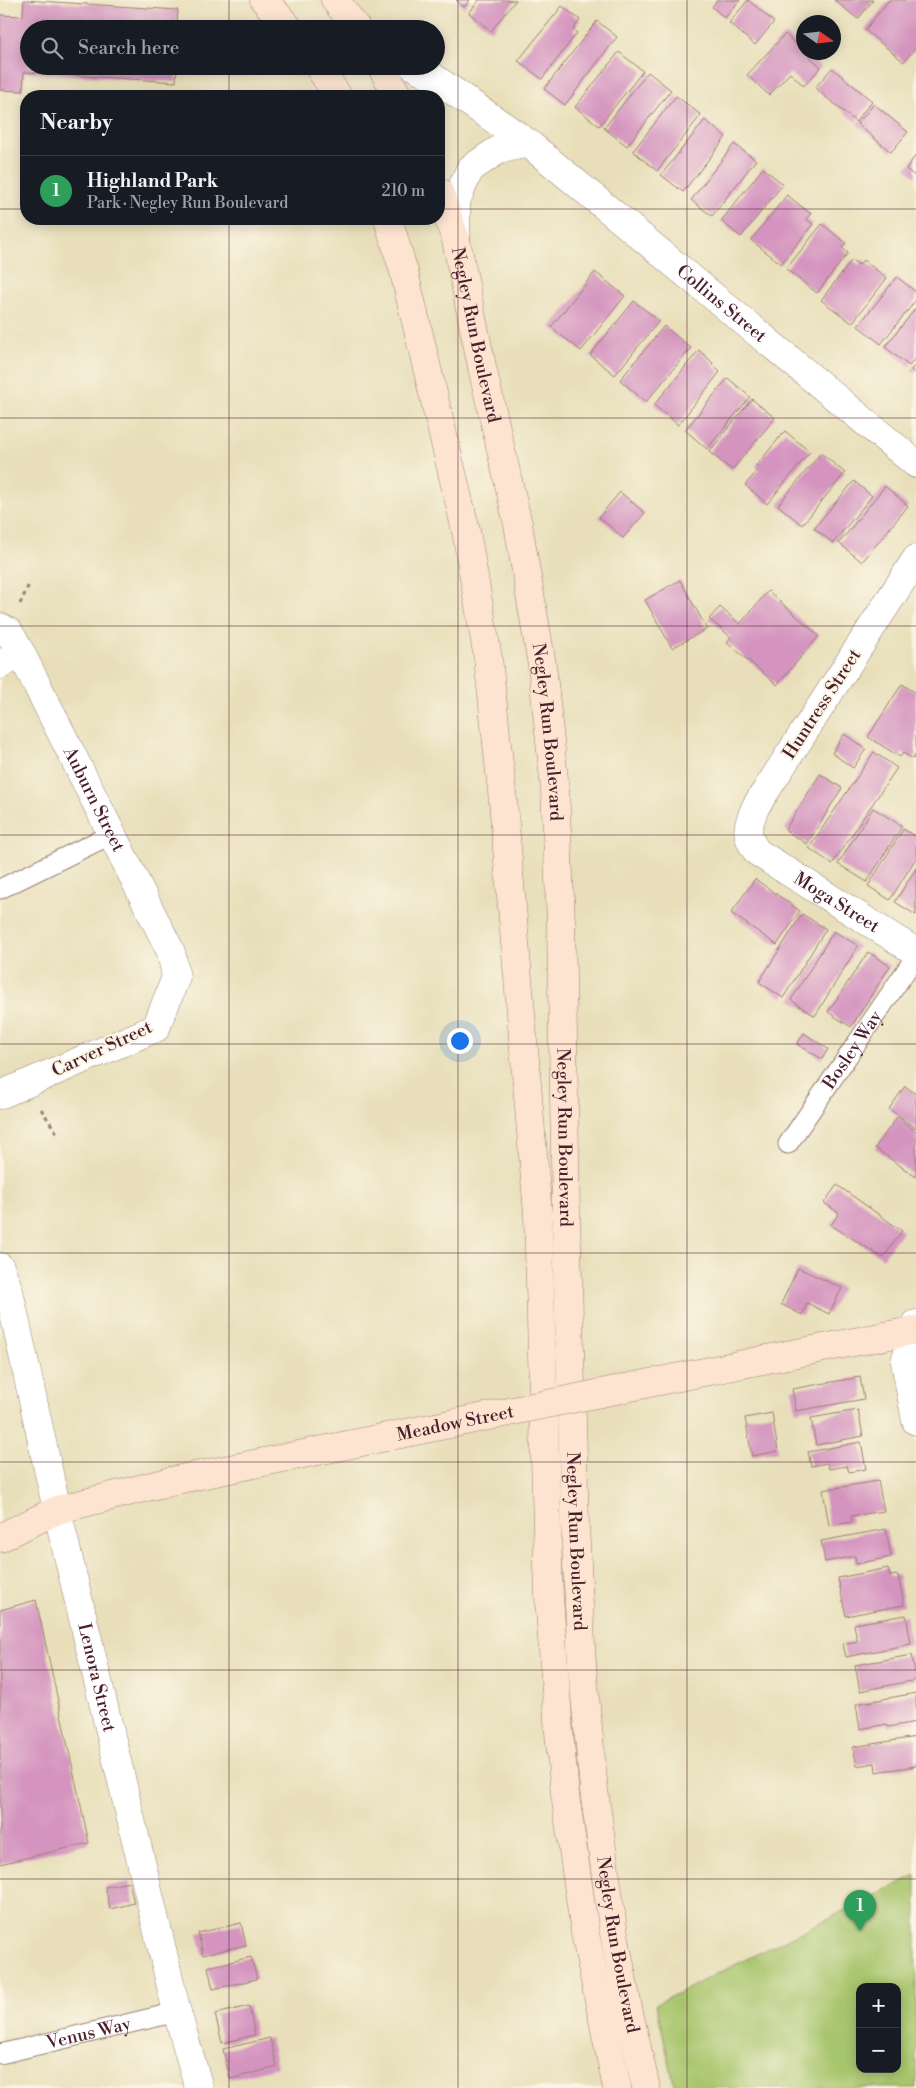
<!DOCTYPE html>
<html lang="en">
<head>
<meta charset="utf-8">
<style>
	:root { --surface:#171b24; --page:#20242c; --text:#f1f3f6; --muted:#9ea1a6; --line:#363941; --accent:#ea580c }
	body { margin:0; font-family:"Libre Bodoni",serif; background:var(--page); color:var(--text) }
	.controls { position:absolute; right:15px; bottom:15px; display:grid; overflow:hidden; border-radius:10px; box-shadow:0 2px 12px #0003 }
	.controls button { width:45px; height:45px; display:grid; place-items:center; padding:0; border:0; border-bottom:1px solid var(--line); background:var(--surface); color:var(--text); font:25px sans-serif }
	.compass { position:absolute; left:796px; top:15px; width:45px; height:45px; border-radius:50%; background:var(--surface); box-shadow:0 2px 12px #0003; rotate:104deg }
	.you { position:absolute; left:459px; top:1040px; width:18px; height:18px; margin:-12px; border:4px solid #fff; border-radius:50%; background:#1a73e8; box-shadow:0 0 0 8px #1a73e833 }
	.badge { display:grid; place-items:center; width:32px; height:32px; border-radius:50%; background:var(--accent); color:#fff; font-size:16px; font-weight:700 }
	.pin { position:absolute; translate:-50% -41px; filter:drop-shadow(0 1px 2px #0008) }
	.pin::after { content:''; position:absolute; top:26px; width:18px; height:15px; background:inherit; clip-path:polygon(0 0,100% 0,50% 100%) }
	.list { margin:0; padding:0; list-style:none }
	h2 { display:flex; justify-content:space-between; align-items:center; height:65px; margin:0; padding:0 20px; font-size:21px }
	h2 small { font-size:16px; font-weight:400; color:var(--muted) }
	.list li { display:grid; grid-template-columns:32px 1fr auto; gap:15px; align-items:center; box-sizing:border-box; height:70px; padding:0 20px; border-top:1px solid var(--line) }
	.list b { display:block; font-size:19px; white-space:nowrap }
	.list p { margin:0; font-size:16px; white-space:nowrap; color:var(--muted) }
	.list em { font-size:16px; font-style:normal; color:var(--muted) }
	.icon { flex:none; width:28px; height:28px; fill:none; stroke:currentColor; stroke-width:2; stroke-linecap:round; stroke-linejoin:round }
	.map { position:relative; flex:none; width:916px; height:2088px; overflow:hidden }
	.search { position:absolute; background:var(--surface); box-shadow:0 2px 12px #0003; left:20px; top:20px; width:425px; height:55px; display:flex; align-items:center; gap:12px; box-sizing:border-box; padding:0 18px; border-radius:28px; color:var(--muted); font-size:19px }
	.panel { position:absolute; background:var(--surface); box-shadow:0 2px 12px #0003; left:20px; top:90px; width:425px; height:135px; border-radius:20px }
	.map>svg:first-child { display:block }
	.green { fill:#a7c56c; stroke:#78724c; fill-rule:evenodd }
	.building { fill:#d494bf }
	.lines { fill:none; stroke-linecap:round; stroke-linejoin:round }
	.lane-casing { stroke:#997f72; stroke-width:21 }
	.street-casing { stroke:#997f72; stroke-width:29 }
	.secondary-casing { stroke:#997f72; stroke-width:29 }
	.path { stroke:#997f72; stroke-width:3; stroke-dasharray:4 4; stroke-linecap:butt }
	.lane { stroke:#fff; stroke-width:19 }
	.street { stroke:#fff; stroke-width:28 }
	.secondary { stroke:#fde4d1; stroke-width:28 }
	.secondary-bridge-casing { stroke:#997f72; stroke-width:29; stroke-linecap:butt }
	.secondary-bridge { stroke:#fde4d1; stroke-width:28 }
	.grid { fill:none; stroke:#4a1f2b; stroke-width:1; stroke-opacity:0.55 }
	.labels { text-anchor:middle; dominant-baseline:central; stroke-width:4; stroke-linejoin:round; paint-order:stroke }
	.street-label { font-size:18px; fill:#4a1f2b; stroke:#fcf5e5 }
</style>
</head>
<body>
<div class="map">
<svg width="916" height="2088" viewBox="0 0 916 2088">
	<rect width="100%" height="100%" fill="#fcf5e5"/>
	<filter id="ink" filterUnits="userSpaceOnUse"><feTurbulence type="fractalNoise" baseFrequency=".02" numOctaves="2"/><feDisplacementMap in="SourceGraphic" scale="10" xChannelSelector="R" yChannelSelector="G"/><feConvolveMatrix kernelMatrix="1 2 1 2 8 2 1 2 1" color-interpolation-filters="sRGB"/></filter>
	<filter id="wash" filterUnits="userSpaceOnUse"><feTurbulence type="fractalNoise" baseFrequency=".0096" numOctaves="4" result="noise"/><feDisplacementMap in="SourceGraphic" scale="20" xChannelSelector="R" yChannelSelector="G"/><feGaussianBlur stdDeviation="1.12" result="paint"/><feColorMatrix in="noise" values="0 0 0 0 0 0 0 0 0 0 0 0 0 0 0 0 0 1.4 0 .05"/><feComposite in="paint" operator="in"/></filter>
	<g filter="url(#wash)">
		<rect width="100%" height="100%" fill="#e8dfba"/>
		<path class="green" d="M916,1875V2088H675L656,2004ZM860,1987H897V2069H860Z"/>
		<g id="blocks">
			<path class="building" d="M24,0L178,10L177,25L189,26L188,29H29V66H177L176,82L24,72L23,91L0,90V15L23,16Z
				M456,0H470L464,7Z
				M479,0H516L491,31L469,13Z
				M717,0H740L725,18L712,7Z
				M748,0L774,22L755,45L729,23Z
				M834,0H873L858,19Z
				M889,0H916V47L904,62L865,30Z
				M562,6L580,20L573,30L577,33L542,79L518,61Z
				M597,21L617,37L565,105L544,89Z
				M785,34L821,67L804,86L790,73L769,95L747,75Z
				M619,52L643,71L599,126L575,107Z
				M832,68L872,101L856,122L815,88Z
				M648,72L671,90L627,146L604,128Z
				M676,96L701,115L657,171L633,151Z
				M874,104L908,132L891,152L857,124Z
				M705,120L726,137L683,192L661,175Z
				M734,144L756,160L712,216L691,200Z
				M916,155V177L906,169Z
				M763,168L783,184L741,237L721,221Z
				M787,195L811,214L806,219L813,224L781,264L751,240Z
				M822,224L846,243L842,248L848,253L817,293L786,269Z
				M852,260L859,265L863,260L887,278L852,323L821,300Z
				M595,272L625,296L581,351L551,327Z
				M897,277L916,292V300L881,344L858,326Z
				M634,301L659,321L615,375L590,355Z
				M916,308V357L909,366L885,347Z
				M664,326L691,348L646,402L620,380Z
				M699,350L713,363L712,365L720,372L678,425L654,405Z
				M916,364V374L911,370Z
				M728,378L750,397L707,449L685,430Z
				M752,399L775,418L732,470L709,452Z
				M785,431L810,452L767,504L745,485L759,469L756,466Z
				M821,453L845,473L802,525L778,505Z
				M854,481L872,496L833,543L814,528Z
				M885,486L908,506L862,562L839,543Z
				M620,492L645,513L623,538L599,517Z
				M680,580L707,629L672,648L645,600Z
				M768,591L819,636L777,685L727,642L731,637L709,619L720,607L740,624Z
				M902,684L916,693V754L913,759L903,753L900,757L868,737Z
				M844,734L866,749L853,768L832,753Z
				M874,752L897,768L832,864L809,848Z
				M820,774L842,788L807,844L785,830Z
				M873,808L902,826L867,882L838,864Z
				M903,829L916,837V858L890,900L868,886Z
				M916,868V915L895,902Z
				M755,879L800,911L777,945L731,913Z
				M802,914L826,929L783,998L759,982Z
				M834,931L858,946L815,1016L791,1000Z
				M868,952L890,966L851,1027L828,1012Z
				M804,1033L828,1049L822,1059L797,1044Z
				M905,1086L916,1094V1128L889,1109Z
				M897,1117L916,1131V1177L875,1148Z
				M837,1185L902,1231L883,1258L831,1225L839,1213L824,1203Z
				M798,1268L842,1288L829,1314L807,1303L802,1315L781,1304Z
				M860,1377L864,1399L796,1411L792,1389Z
				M858,1410L863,1436L816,1445L811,1418Z
				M772,1413L778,1451L752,1456L745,1418Z
				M861,1442L866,1469L849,1472L847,1466L829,1469L827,1463L811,1466L808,1452Z
				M878,1481L884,1511L851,1516L852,1522L829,1526L823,1490Z
				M886,1529L891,1557L856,1564L855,1556L825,1562L821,1541Z
				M888,1568L890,1576L898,1575L904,1605L846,1616L838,1578Z
				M36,1600L89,1843L0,1864V1610Z
				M906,1615L911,1644L846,1657L843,1644L857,1641L854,1624Z
				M912,1655L916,1680L860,1691L855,1665Z
				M916,1693V1722L888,1727L887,1724L860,1729L856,1704Z
				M916,1737V1766L876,1772L875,1763L857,1766L853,1747Z
				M129,1882L134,1903L110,1909L105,1887Z
				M241,1923L246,1945L203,1955L198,1933Z
				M251,1957L257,1979L213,1989L208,1967Z
				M249,2006L255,2035L222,2043L215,2014Z
				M270,2038L277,2067L230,2079L223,2049Z"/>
		</g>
	</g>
	<g filter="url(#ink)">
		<use href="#blocks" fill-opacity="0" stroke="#997f72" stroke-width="1"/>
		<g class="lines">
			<g class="lane-casing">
				<g id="lane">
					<path d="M0,889L112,834"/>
					<path id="s1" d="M788,1144L916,956"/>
					<path id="s2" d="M0,2054L177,2012"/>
				</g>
			</g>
			<g class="street-casing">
				<g id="street">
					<path id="s3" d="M413,66L427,73L528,143L916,464"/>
					<path d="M456,238V201L470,169L498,150L528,143"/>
					<path id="s4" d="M916,559L756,806C747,826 744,834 757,852L916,952"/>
					<path id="s5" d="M0,627L9,632L21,653L171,952L176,977L156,1028L0,1095"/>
					<path d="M0,665L21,653"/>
					<path id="s6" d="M0,1267L9,1291L57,1510L177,2012L199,2088"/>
					<path d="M916,1324L905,1362L916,1421"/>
				</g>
			</g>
			<g class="secondary-casing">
				<g id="secondary">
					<path d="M264,0L290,29"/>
					<path d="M335,0L357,29"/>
					<path d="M318,66L338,96"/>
					<path d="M381,66L398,96"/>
					<path id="s7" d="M439,192L456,240L482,367L518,524L542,665L555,789L561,922L566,1214L575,1524L582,1665L594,1790L613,1928L628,2008L646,2088"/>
					<path d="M388,219L404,272L466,531L488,658L503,801L538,1214L549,1597L559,1732L565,1794L585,1933L617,2088"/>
					<path d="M787,1355L916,1330"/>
					<path d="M0,1538L57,1510L171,1481"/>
				</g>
			</g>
			<path class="path" d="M20,604L30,582
				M41,1109L57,1133"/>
			<use href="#lane" class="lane"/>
			<use href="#street" class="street"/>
			<use href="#secondary" class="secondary"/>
			<g class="secondary-bridge-casing">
				<g id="secondary-bridge">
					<path id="s8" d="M171,1481L787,1355"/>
				</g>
			</g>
			<use href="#secondary-bridge" class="secondary-bridge"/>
		</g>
	</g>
	<path class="grid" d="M229,0V29M458,0V2088M687,0V2088M229,66V96M0,209H26M439,209H916M229,219V2088M0,418H916M0,626H916M0,835H916M0,1044H916M0,1253H916M0,1462H916M0,1670H916M0,1879H916"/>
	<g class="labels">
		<g class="street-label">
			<text stroke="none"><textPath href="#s3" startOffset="390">Collins Street</textPath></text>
			<text stroke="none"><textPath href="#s7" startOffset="148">Negley Run Boulevard</textPath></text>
			<text transform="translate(822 704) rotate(-57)">Huntress Street</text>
			<text stroke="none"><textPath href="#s7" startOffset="552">Negley Run Boulevard</textPath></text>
			<text stroke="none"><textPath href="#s5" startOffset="198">Auburn Street</textPath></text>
			<text stroke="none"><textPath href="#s4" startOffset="438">Moga Street</textPath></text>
			<text transform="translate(102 1049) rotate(-25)">Carver Street</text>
			<text stroke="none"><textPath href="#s1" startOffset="114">Bosley Way</textPath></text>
			<text stroke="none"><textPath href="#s7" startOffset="958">Negley Run Boulevard</textPath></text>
			<text stroke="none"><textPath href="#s8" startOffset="290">Meadow Street</textPath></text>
			<text stroke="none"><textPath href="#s7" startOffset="1362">Negley Run Boulevard</textPath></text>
			<text stroke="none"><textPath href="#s6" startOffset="422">Lenora Street</textPath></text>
			<text stroke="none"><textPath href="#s7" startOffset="1768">Negley Run Boulevard</textPath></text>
			<text stroke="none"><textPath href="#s2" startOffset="91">Venus Way</textPath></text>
		</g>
	</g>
</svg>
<div class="controls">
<button>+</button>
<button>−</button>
</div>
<svg class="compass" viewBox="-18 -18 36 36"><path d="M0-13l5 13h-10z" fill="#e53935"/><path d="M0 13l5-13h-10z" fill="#9ea1a6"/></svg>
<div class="you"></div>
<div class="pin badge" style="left:860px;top:1931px;background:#2e9e5b">1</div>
<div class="search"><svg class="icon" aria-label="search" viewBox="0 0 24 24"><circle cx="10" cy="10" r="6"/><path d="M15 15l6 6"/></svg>Search here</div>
<section class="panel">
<h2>Nearby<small></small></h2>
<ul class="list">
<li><span class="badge" style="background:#2e9e5b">1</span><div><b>Highland Park</b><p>Park · Negley Run Boulevard</p></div><em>210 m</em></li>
</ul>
</section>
</div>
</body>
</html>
